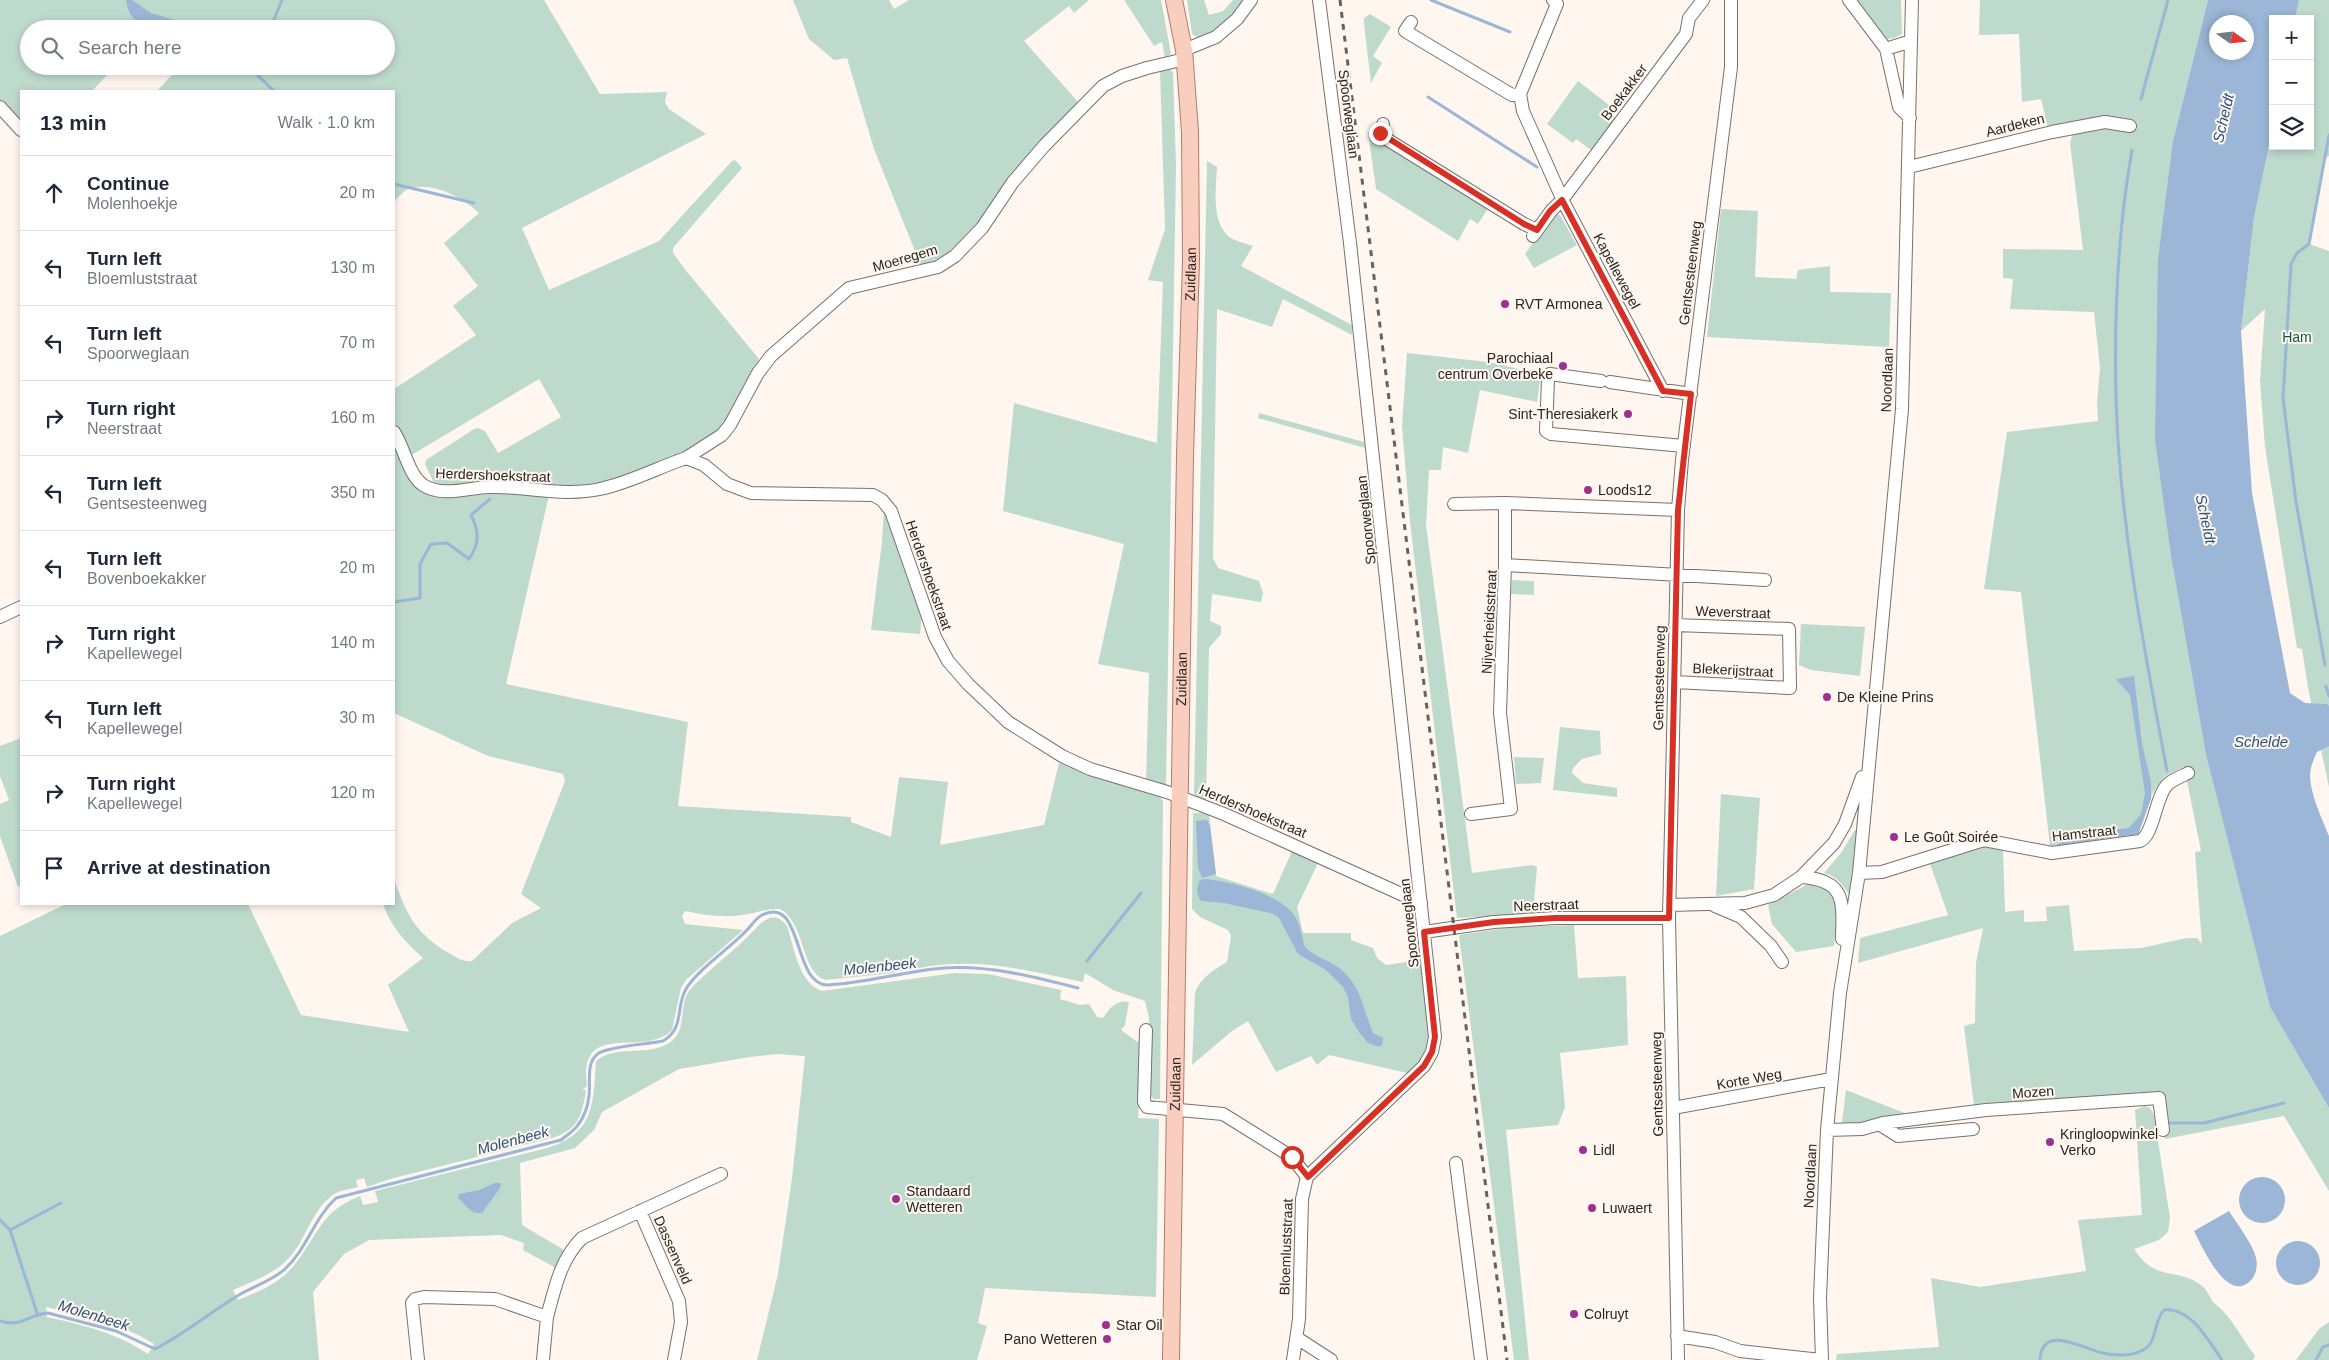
<!DOCTYPE html>
<html lang="en">
<head>
<meta charset="utf-8">
<style>
	:root { --surface:#fff; --page:#f6f6f7; --text:#1f2937; --muted:#747a83; --line:#e0e1e3 }
	body { margin:0; font-family:Arial,sans-serif; background:var(--page); color:var(--text) }
	.controls { position:absolute; right:15px; top:15px; display:grid; overflow:hidden; border-radius:0px; box-shadow:0 2px 8px #0003 }
	.controls button { width:45px; height:45px; display:grid; place-items:center; padding:0; border:0; border-bottom:1px solid var(--line); background:var(--surface); color:var(--text); font:25px sans-serif }
	.compass { position:absolute; left:2209px; top:15px; width:45px; height:45px; border-radius:50%; background:var(--surface); box-shadow:0 2px 8px #0003; rotate:104deg }
	.stop { position:absolute; width:15px; height:15px; margin:-11px; border:4px solid #d93025; border-radius:50%; background:#fff }
	.stop.end { background:#d93025; border-color:#fff; box-shadow:0 1px 5px #0008 }
	.list { margin:0; padding:0; list-style:none }
	h2 { display:flex; justify-content:space-between; align-items:center; height:65px; margin:0; padding:0 20px; font-size:21px }
	h2 small { font-size:16px; font-weight:400; color:var(--muted) }
	.list li { display:grid; grid-template-columns:32px 1fr auto; gap:15px; align-items:center; box-sizing:border-box; height:75px; padding:0 20px; border-top:1px solid var(--line) }
	.list b { display:block; font-size:19px; white-space:nowrap }
	.list p { margin:0; font-size:16px; white-space:nowrap; color:var(--muted) }
	.list em { font-size:16px; font-style:normal; color:var(--muted) }
	.icon { flex:none; width:28px; height:28px; fill:none; stroke:currentColor; stroke-width:2; stroke-linecap:round; stroke-linejoin:round }
	.map { position:relative; flex:none; width:2329px; height:1360px; overflow:hidden }
	.search { position:absolute; background:var(--surface); box-shadow:0 2px 8px #0003; left:20px; top:20px; width:375px; height:55px; display:flex; align-items:center; gap:12px; box-sizing:border-box; padding:0 18px; border-radius:28px; color:var(--muted); font-size:19px }
	.panel { position:absolute; background:var(--surface); box-shadow:0 2px 8px #0003; left:20px; top:90px; width:375px; height:815px; border-radius:0px }
	.map>svg:first-child { display:block }
	.green { fill:#bedacc; fill-rule:evenodd }
	.water { fill:#9bb6d6; fill-rule:evenodd }
	.lines { fill:none; stroke-linecap:round; stroke-linejoin:round }
	.stream { stroke:#9bb6d6; stroke-width:3 }
	.minor-casing { stroke:#7b7169; stroke-width:14 }
	.major-casing { stroke:#af7e6b; stroke-width:18 }
	.minor { stroke:#fff; stroke-width:12 }
	.major { stroke:#facebe; stroke-width:16 }
	.rail { stroke:#67625d; stroke-width:3; stroke-dasharray:6 6; stroke-linecap:butt }
	.route { stroke:#d93025; stroke-width:6 }
	.poi-dot { fill:#9e3090; stroke:#fff6ef; stroke-width:2 }
	.labels { text-anchor:middle; dominant-baseline:central; stroke-width:4; stroke-linejoin:round; paint-order:stroke }
	.street-label { font-size:14px; fill:#292521; stroke:#fff6ef }
	.poi-label { font-size:14px; fill:#292521; stroke:#fff6ef; text-anchor:start }
	.park-label { font-size:14px; fill:#095b41; stroke:#fff6ef }
	.water-label { font-size:15px; font-style:italic; fill:#2b537e; stroke:#fff6ef }
</style>
</head>
<body>
<div class="map">
<svg width="2329" height="1360" viewBox="0 0 2329 1360">
	<rect width="100%" height="100%" fill="#fff6ef"/>
	<path class="green" d="M0,0H544L600,94L667,92L665,102L669,109L706,134L522,228L549,290L659,241L732,161L735,160L742,168L673,248V253L684,268L759,359L730,417L714,436L671,458L617,479L584,488L433,485L434,483L425,464L426,460L474,429L478,428L485,431L498,453L561,417L539,379L410,456L394,426V389L476,335L453,306L478,286L444,243L479,213C462,197 432,181 408,189C403,191 398,198 394,202V91H157L180,66H386V29H29V66H116L92,91H21V124L0,102Z
		M793,0H889L894,9L909,0H1089L1074,13L1069,6L1024,41L1079,103L1000,193L971,233L946,255L921,266L874,149L847,58L834,60L809,39Z
		M1124,0H1161L1171,54L1165,58L1162,42L1154,46Z
		M1187,0H1204L1209,15L1223,11L1233,0H1245C1232,16 1220,32 1200,39L1192,34Z
		M1857,0H1901L1902,34L1894,38L1887,39Z
		M1980,0H2208L2173,141L2172,562L2206,755L2270,1007L2329,1108V1191L2284,1116L2165,1139L2160,1104L1974,1105L1964,1026L1975,1023L1976,963L1983,928L1858,963L1860,938L1948,915L1930,864L1984,847L2003,849L2005,912L2024,910V922L2047,921L2046,907L2069,905L2074,951L2141,948L2187,938H2197L2202,944L2195,852L2201,851L2184,766L2163,778L2152,794L2139,834L2050,846L2021,592L1984,589L2007,432L2098,421L2097,403L2100,368L2094,312L2010,309L2013,279L2003,278V249L2083,250L2070,143L2073,133L2048,128L2041,99L2022,102L2019,34L1979,35Z
		M2299,0H2329V156L2325,158L2309,244L2329,251V787L2308,688L2302,649L2297,648L2265,447L2260,381L2265,309L2241,331L2254,218L2273,126V146H2310V19H2295Z
		M1370,14L1391,27L1373,56L1382,63L1371,83L1364,24V18Z
		M1168,69L1173,72L1176,165L1166,787L1146,782L1149,673L1098,664L1124,544L1003,511L1014,403L1157,443L1163,282L1148,280L1165,229L1160,70Z
		M1578,81L1614,109V126L1595,153L1576,139L1573,143L1547,124Z
		M1368,132L1489,207L1478,224L1470,219L1458,241L1376,189Z
		M1207,161L1217,167C1216,188 1211,219 1228,236C1233,241 1246,243 1253,246L1241,266L1352,325V335L1283,299L1272,327L1217,309L1213,558L1218,568L1259,581L1263,593L1261,602L1212,594L1210,621L1221,626V634L1209,648L1206,803L1194,794Z
		M1721,209L1758,211L1755,277L1796,279L1798,270L1830,266V292L1891,293L1889,347L1707,337Z
		M1554,214L1560,215L1577,245L1534,268L1525,254Z
		M1407,353L1488,362L1541,374L1537,402L1480,390L1468,453L1443,447L1441,470H1429L1426,525L1472,873L1532,865L1537,867L1533,914L1457,918L1410,522L1402,426Z
		M1259,413L1364,442L1365,448L1258,418Z
		M394,443L417,488C436,503 482,493 506,493C520,492 535,494 549,495L506,684L688,722L678,806L851,817V822L891,837L899,777L948,782L940,845L1044,825L1060,759L1092,774L1160,797L1163,801L1160,1099H1154L1148,1093L1149,1018L1145,1001L1113,990L1085,973L1083,982C1026,970 977,957 919,968C910,969 902,969 893,973L825,980C800,971 806,923 780,909C767,908 754,914 741,915C722,918 704,915 685,911L682,916L685,924L743,930L686,980L681,988L672,1030C643,1059 578,1018 587,1086L582,1090H586C582,1116 578,1130 552,1138L390,1179L367,1187L364,1178L356,1180L358,1187C351,1189 342,1190 336,1193C312,1207 307,1239 289,1258C274,1274 253,1281 233,1290L238,1300C254,1294 275,1285 288,1272C317,1242 316,1213 360,1196L363,1205L378,1202L375,1191L547,1148C595,1133 593,1104 596,1061C616,1044 648,1057 669,1043C688,1031 678,1007 689,991C697,981 708,973 717,964C732,952 746,939 759,925C769,916 778,914 787,926C794,947 799,984 822,991L955,973L988,974L1061,990L1060,999L1080,1005L1089,1004L1097,1017L1103,1018C1109,1009 1116,999 1129,1002L1125,1025L1121,1030L1143,1046L1138,1118L1159,1119L1156,1297L985,1288L978,1323L987,1326L977,1360H757L778,1274L792,1178L805,1056L777,1054L750,1057L679,1069L602,1112L594,1130L575,1148L520,1163L522,1225L564,1250L556,1268L523,1250L524,1243L501,1235L369,1240L344,1254L313,1292L319,1360H0V936L66,904H248L301,1015L409,1032L388,985L423,958C406,943 390,926 383,904H394V879C406,913 415,933 447,952C456,957 462,962 472,961L512,923L541,908L521,894L565,781L563,774L488,756L394,713ZM46,1307C83,1317 122,1323 154,1344L148,1354C117,1333 83,1325 47,1317Z
		M884,507L922,613L920,634L871,630L882,542Z
		M1512,580L1534,581V595L1511,594Z
		M1801,624L1865,627L1860,676L1811,670L1799,665Z
		M1560,727L1600,731L1601,754L1582,759L1573,768L1572,773L1583,783L1617,788V797L1553,790Z
		M21,738V885L18,887L0,836V804L9,800L0,776V746Z
		M1514,757L1544,758L1541,783L1516,784Z
		M1721,794L1760,798L1754,889L1716,896Z
		M1193,813H1209L1216,876L1273,894L1292,851L1318,863L1297,907L1303,933H1351V940L1373,948L1377,958L1386,965L1420,960C1423,985 1435,1028 1425,1052C1421,1061 1414,1067 1407,1073L1329,1055L1317,1065L1311,1056L1276,1072L1248,1021L1232,1031L1192,1065L1195,992C1202,977 1213,970 1227,962L1231,936L1228,930L1200,917L1192,909Z
		M1855,830H1857L1850,896C1843,885 1837,876 1824,873L1841,853Z
		M1810,883L1832,891L1838,903L1834,946L1796,952L1772,924L1768,905Z
		M1574,925L1578,978L1626,976L1628,1045L1560,1053L1565,1107L1558,1125L1506,1130L1529,1360H1514L1459,935L1514,927Z
		M1846,1090L1907,1114C1889,1118 1859,1131 1842,1122Z
		M2145,1106L2150,1108L2154,1115L2170,1218L2168,1232L2159,1240L2134,1249C2156,1283 2177,1267 2201,1285C2208,1290 2209,1297 2214,1303C2217,1306 2221,1308 2223,1311C2235,1324 2244,1341 2255,1356L2253,1360H1836L1837,1354L1939,1347L1931,1278L1980,1287L2086,1271L2078,1220L2142,1215L2135,1110Z
		M2329,1322V1360H2296L2319,1329Z"/>
	<path class="water" d="M126,0H132L151,13L184,23C168,31 141,33 131,15C128,11 127,5 126,0Z
		M2208,0H2299L2295,19H2273V126L2254,218L2241,331L2252,493L2290,693L2305,703L2327,704L2329,706V746L2317,752C2314,759 2310,767 2310,775C2310,793 2322,819 2329,836V1108L2270,1007L2206,755L2172,562L2155,440L2158,259L2173,141ZM2216,22H2246V52H2216Z
		M2134,676L2142,744L2151,782V799L2138,834L2058,845L2066,835L2129,828L2141,814L2145,793L2130,695L2116,679Z
		M1207,820L1210,826L1216,874L1202,878L1198,868L1196,821Z
		M1206,879C1232,882 1282,894 1296,918C1301,927 1302,938 1305,947C1314,956 1328,960 1339,968C1361,984 1363,1009 1373,1033L1383,1038L1382,1045L1379,1047L1368,1043L1359,1032L1351,1019L1348,997L1343,987L1326,970L1298,954L1279,918L1274,914L1224,903L1201,901C1196,894 1196,887 1200,880Z
		M2239 1200a23 23 0 1 1 46 0a23 23 0 1 1-46 0Z
		M495,1183H501L500,1188L482,1213C470,1215 466,1204 458,1198L459,1194L479,1190Z
		M2229,1211C2236,1222 2254,1246 2256,1258C2258,1265 2256,1274 2252,1279C2228,1307 2202,1246 2194,1231Z
		M2276 1263a22 22 0 1 1 44 0a22 22 0 1 1-44 0Z"/>
	<g class="lines">
		<path class="stream" d="M1431,0L1510,32
			M270,29L282,0
			M253,66L252,70L274,91
			M1428,97L1537,167
			M2141,99L2168,0
			M2132,150C2118,229 2114,320 2116,400C2120,525 2144,649 2167,771
			M394,184L474,203
			M394,602L420,598V564L431,544L447,543L469,559C480,543 479,531 471,515L490,499
			M2325,665L2296,502L2283,398L2291,264L2297,253L2309,244L2329,135
			M2326,686L2329,696
			M1087,961L1141,893
			M2167,1123H2204L2284,1103
			M0,1220L10,1230L61,1203
			M10,1230L37,1313
			M0,1321C21,1328 29,1314 48,1313L116,1331L155,1349C185,1334 210,1312 239,1295C254,1286 272,1281 285,1269C307,1249 314,1218 336,1198L561,1140C567,1135 574,1131 578,1125C584,1117 588,1105 589,1096C591,1082 585,1062 599,1053C611,1046 648,1044 663,1041C685,1028 675,1008 686,989C697,970 730,948 746,931C751,926 756,918 762,915C804,894 792,986 828,985C867,983 905,971 944,968C990,965 1034,977 1078,988
			M2040,1360C2042,1322 2085,1350 2103,1353C2115,1356 2130,1356 2141,1351C2159,1344 2152,1322 2164,1310C2191,1307 2208,1340 2222,1360
			M2316,1360L2323,1347L2329,1345"/>
		<g class="minor-casing">
			<path id="minor" d="M1553,0L1557,4L1520,94L1523,111L1565,205L1663,391
				M1849,0L1886,49L1899,107L1910,118
				M1411,22L1405,31L1512,95L1520,94
				M1886,49L1911,41
				M1184,50L1216,37L1237,19L1251,0
				M0,107L21,130
				M1383,124L1380,135L1524,224L1537,230
				M1909,167L2052,132L2105,122L2130,126
				M1533,236L1551,211L1562,200L1686,34L1689,18L1703,0
				M1601,381L1550,374L1548,380L1546,431L1551,434L1684,446
				M1610,382L1691,394
				M394,432C404,447 408,474 423,485C443,498 469,487 490,487C527,486 563,497 600,489C629,483 657,468 686,458L704,465L727,484L751,493L873,495L882,500L891,511L935,637L948,661L968,684L1008,722L1062,756L1090,769L1167,792L1224,814L1421,903
				M686,458L722,435L730,425L758,373L771,356L849,288L938,267L955,256L982,228L1013,182L1044,146L1103,86L1122,76L1147,68L1185,59
				M1454,504L1505,503L1678,510
				M1505,565L1765,580
				M0,617L21,607
				M1675,682L1790,688L1789,629L1675,625
				M1471,814L1511,809L1500,713L1505,565V503
				M1859,873L1882,872L1984,840L2052,853L2140,841C2154,835 2155,798 2167,785C2172,780 2182,776 2188,773
				M1801,877C1846,880 1843,901 1842,939
				M1669,905L1745,903L1774,895L1801,877L1834,843L1845,824L1862,777
				M1715,906L1741,917L1771,946L1782,962
				M1424,932L1494,922L1555,918H1669
				M1146,1030L1144,1102L1147,1107L1223,1114L1292,1157L1307,1177
				M1673,1108L1831,1079
				M1879,1124L1898,1136L1973,1129
				M1827,1130L1862,1129L1883,1123L1986,1110L2159,1098L2163,1130
				M1456,1163L1481,1360
				M640,1211L679,1301L681,1322L674,1360
				M547,1317C555,1288 560,1260 582,1238L721,1174
				M1677,1336L1715,1342L1740,1351L1821,1360
				M1297,1338L1331,1360
				M418,1360L412,1303L415,1299L424,1297L495,1299L547,1317L543,1360
				M1293,1360L1299,1319L1302,1199L1307,1177L1424,1066L1432,1052L1435,1037L1350,243L1319,0
				M1678,1360L1669,918L1678,510L1682,460L1731,67V0
				M1822,1360L1820,1298L1827,1130L1840,993L1859,873L1902,409L1912,0"/>
		</g>
		<g class="major-casing">
			<g id="major">
				<path id="s1" d="M1171,1360L1185,455L1191,261L1190,132L1184,50L1174,0"/>
			</g>
		</g>
		<use href="#minor" class="minor"/>
		<use href="#major" class="major"/>
		<path class="rail" d="M1340,0L1507,1360"/>
	</g>
	<g class="lines">
		<path class="route" d="M1292,1157L1308,1177L1424,1066L1432,1052L1435,1037L1424,932L1494,922L1555,918H1669L1678,510L1691,394L1663,391L1562,200L1550,211L1537,230L1524,224L1380,133"/>
	</g>
	<g class="poi-dot">
		<circle cx="1505" cy="304" r="5"/>
		<circle cx="1563" cy="366" r="5"/>
		<circle cx="1628" cy="414" r="5"/>
		<circle cx="1588" cy="490" r="5"/>
		<circle cx="1827" cy="697" r="5"/>
		<circle cx="1894" cy="837" r="5"/>
		<circle cx="2050" cy="1142" r="5"/>
		<circle cx="1583" cy="1150" r="5"/>
		<circle cx="896" cy="1199" r="5"/>
		<circle cx="1592" cy="1208" r="5"/>
		<circle cx="1574" cy="1314" r="5"/>
		<circle cx="1106" cy="1325" r="5"/>
		<circle cx="1107" cy="1339" r="5"/>
	</g>
	<g class="labels">
		<g class="street-label">
			<text transform="translate(1624 92) rotate(-53)">Boekakker</text>
			<text transform="translate(1349 114) rotate(83)">Spoorweglaan</text>
			<text transform="translate(2015 125) rotate(-14)">Aardeken</text>
			<text transform="translate(905 258) rotate(-16)">Moeregem</text>
			<text transform="translate(1617 271) rotate(62)">Kapellewegel</text>
			<text transform="translate(1690 273) rotate(-83)">Gentsesteenweg</text>
			<text stroke="none"><textPath href="#s1" startOffset="1086">Zuidlaan</textPath></text>
			<text transform="translate(1887 380) rotate(-88)">Noordlaan</text>
			<text transform="translate(493 475) rotate(2)">Herdershoekstraat</text>
			<text transform="translate(1366 520) rotate(-96)">Spoorweglaan</text>
			<text transform="translate(929 575) rotate(71)">Herdershoekstraat</text>
			<text transform="translate(1733 612) rotate(2)">Weverstraat</text>
			<text transform="translate(1489 622) rotate(-87)">Nijverheidsstraat</text>
			<text transform="translate(1733 670) rotate(3)">Blekerijstraat</text>
			<text transform="translate(1659 678) rotate(-89)">Gentsesteenweg</text>
			<text stroke="none"><textPath href="#s1" startOffset="681">Zuidlaan</textPath></text>
			<text transform="translate(1253 811) rotate(23)">Herdershoekstraat</text>
			<text transform="translate(2084 833) rotate(-6)">Hamstraat</text>
			<text transform="translate(1546 905) rotate(-2)">Neerstraat</text>
			<text transform="translate(1409 923) rotate(-96)">Spoorweglaan</text>
			<text transform="translate(1749 1079) rotate(-10)">Korte Weg</text>
			<text stroke="none"><textPath href="#s1" startOffset="276">Zuidlaan</textPath></text>
			<text transform="translate(1657 1084) rotate(-91)">Gentsesteenweg</text>
			<text transform="translate(2033 1092) rotate(-4)">Mozen</text>
			<text transform="translate(1810 1176) rotate(-87)">Noordlaan</text>
			<text transform="translate(1286 1247) rotate(-88)">Bloemluststraat</text>
			<text transform="translate(673 1250) rotate(66)">Dassenveld</text>
		</g>
		<g class="poi-label">
			<text x="1515" y="304">RVT Armonea</text>
			<text x="1553" y="358" text-anchor="end">Parochiaal<tspan x="1553" dy="16">centrum Overbeke</tspan></text>
			<text x="1618" y="414" text-anchor="end">Sint-Theresiakerk</text>
			<text x="1598" y="490">Loods12</text>
			<text x="1837" y="697">De Kleine Prins</text>
			<text x="1904" y="837">Le Goût Soirée</text>
			<text x="2060" y="1134">Kringloopwinkel<tspan x="2060" dy="16">Verko</tspan></text>
			<text x="1593" y="1150">Lidl</text>
			<text x="906" y="1191">Standaard<tspan x="906" dy="16">Wetteren</tspan></text>
			<text x="1602" y="1208">Luwaert</text>
			<text x="1584" y="1314">Colruyt</text>
			<text x="1116" y="1325">Star Oil</text>
			<text x="1097" y="1339" text-anchor="end">Pano Wetteren</text>
		</g>
		<g class="park-label">
			<text x="2297" y="337">Ham</text>
		</g>
		<g class="water-label">
			<text transform="translate(2223 118) rotate(-77)">Scheldt</text>
			<text transform="translate(2206 519) rotate(78)">Scheldt</text>
			<text x="2261" y="741">Schelde</text>
			<text transform="translate(880 966) rotate(-6)">Molenbeek</text>
			<text transform="translate(513 1140) rotate(-15)">Molenbeek</text>
			<text transform="translate(94 1315) rotate(17)">Molenbeek</text>
		</g>
	</g>
</svg>
<div class="controls">
<button>+</button>
<button>−</button>
<button><svg class="icon" aria-label="layers" viewBox="0 0 24 24"><path d="M12 4l9 5-9 5-9-5zM3 14l9 5 9-5"/></svg></button>
</div>
<svg class="compass" viewBox="-18 -18 36 36"><path d="M0-13l5 13h-10z" fill="#e53935"/><path d="M0 13l5-13h-10z" fill="#747a83"/></svg>
<div class="stop" style="left:1292px;top:1157px"></div>
<div class="stop end" style="left:1380px;top:133px"></div>
<div class="search"><svg class="icon" aria-label="search" viewBox="0 0 24 24"><circle cx="10" cy="10" r="6"/><path d="M15 15l6 6"/></svg>Search here</div>
<section class="panel">
<h2>13 min<small>Walk · 1.0 km</small></h2>
<ul class="list">
<li><svg class="icon" aria-label="ahead" viewBox="0 0 24 24"><path d="M12 20V5M6 11l6-6 6 6"/></svg><div><b>Continue</b><p>Molenhoekje</p></div><em>20 m</em></li>
<li><svg class="icon" aria-label="left" viewBox="0 0 24 24"><path d="M17 20v-9H6M10 6l-5 5 5 5"/></svg><div><b>Turn left</b><p>Bloemluststraat</p></div><em>130 m</em></li>
<li><svg class="icon" aria-label="left" viewBox="0 0 24 24"><path d="M17 20v-9H6M10 6l-5 5 5 5"/></svg><div><b>Turn left</b><p>Spoorweglaan</p></div><em>70 m</em></li>
<li><svg class="icon" aria-label="right" viewBox="0 0 24 24"><path d="M7 20v-9h11M14 6l5 5-5 5"/></svg><div><b>Turn right</b><p>Neerstraat</p></div><em>160 m</em></li>
<li><svg class="icon" aria-label="left" viewBox="0 0 24 24"><path d="M17 20v-9H6M10 6l-5 5 5 5"/></svg><div><b>Turn left</b><p>Gentsesteenweg</p></div><em>350 m</em></li>
<li><svg class="icon" aria-label="left" viewBox="0 0 24 24"><path d="M17 20v-9H6M10 6l-5 5 5 5"/></svg><div><b>Turn left</b><p>Bovenboekakker</p></div><em>20 m</em></li>
<li><svg class="icon" aria-label="right" viewBox="0 0 24 24"><path d="M7 20v-9h11M14 6l5 5-5 5"/></svg><div><b>Turn right</b><p>Kapellewegel</p></div><em>140 m</em></li>
<li><svg class="icon" aria-label="left" viewBox="0 0 24 24"><path d="M17 20v-9H6M10 6l-5 5 5 5"/></svg><div><b>Turn left</b><p>Kapellewegel</p></div><em>30 m</em></li>
<li><svg class="icon" aria-label="right" viewBox="0 0 24 24"><path d="M7 20v-9h11M14 6l5 5-5 5"/></svg><div><b>Turn right</b><p>Kapellewegel</p></div><em>120 m</em></li>
<li><svg class="icon" aria-label="arrive" viewBox="0 0 24 24"><path d="M6 21V4h12l-3 4 3 4H6"/></svg><div><b>Arrive at destination</b></div></li>
</ul>
</section>
</div>
</body>
</html>
